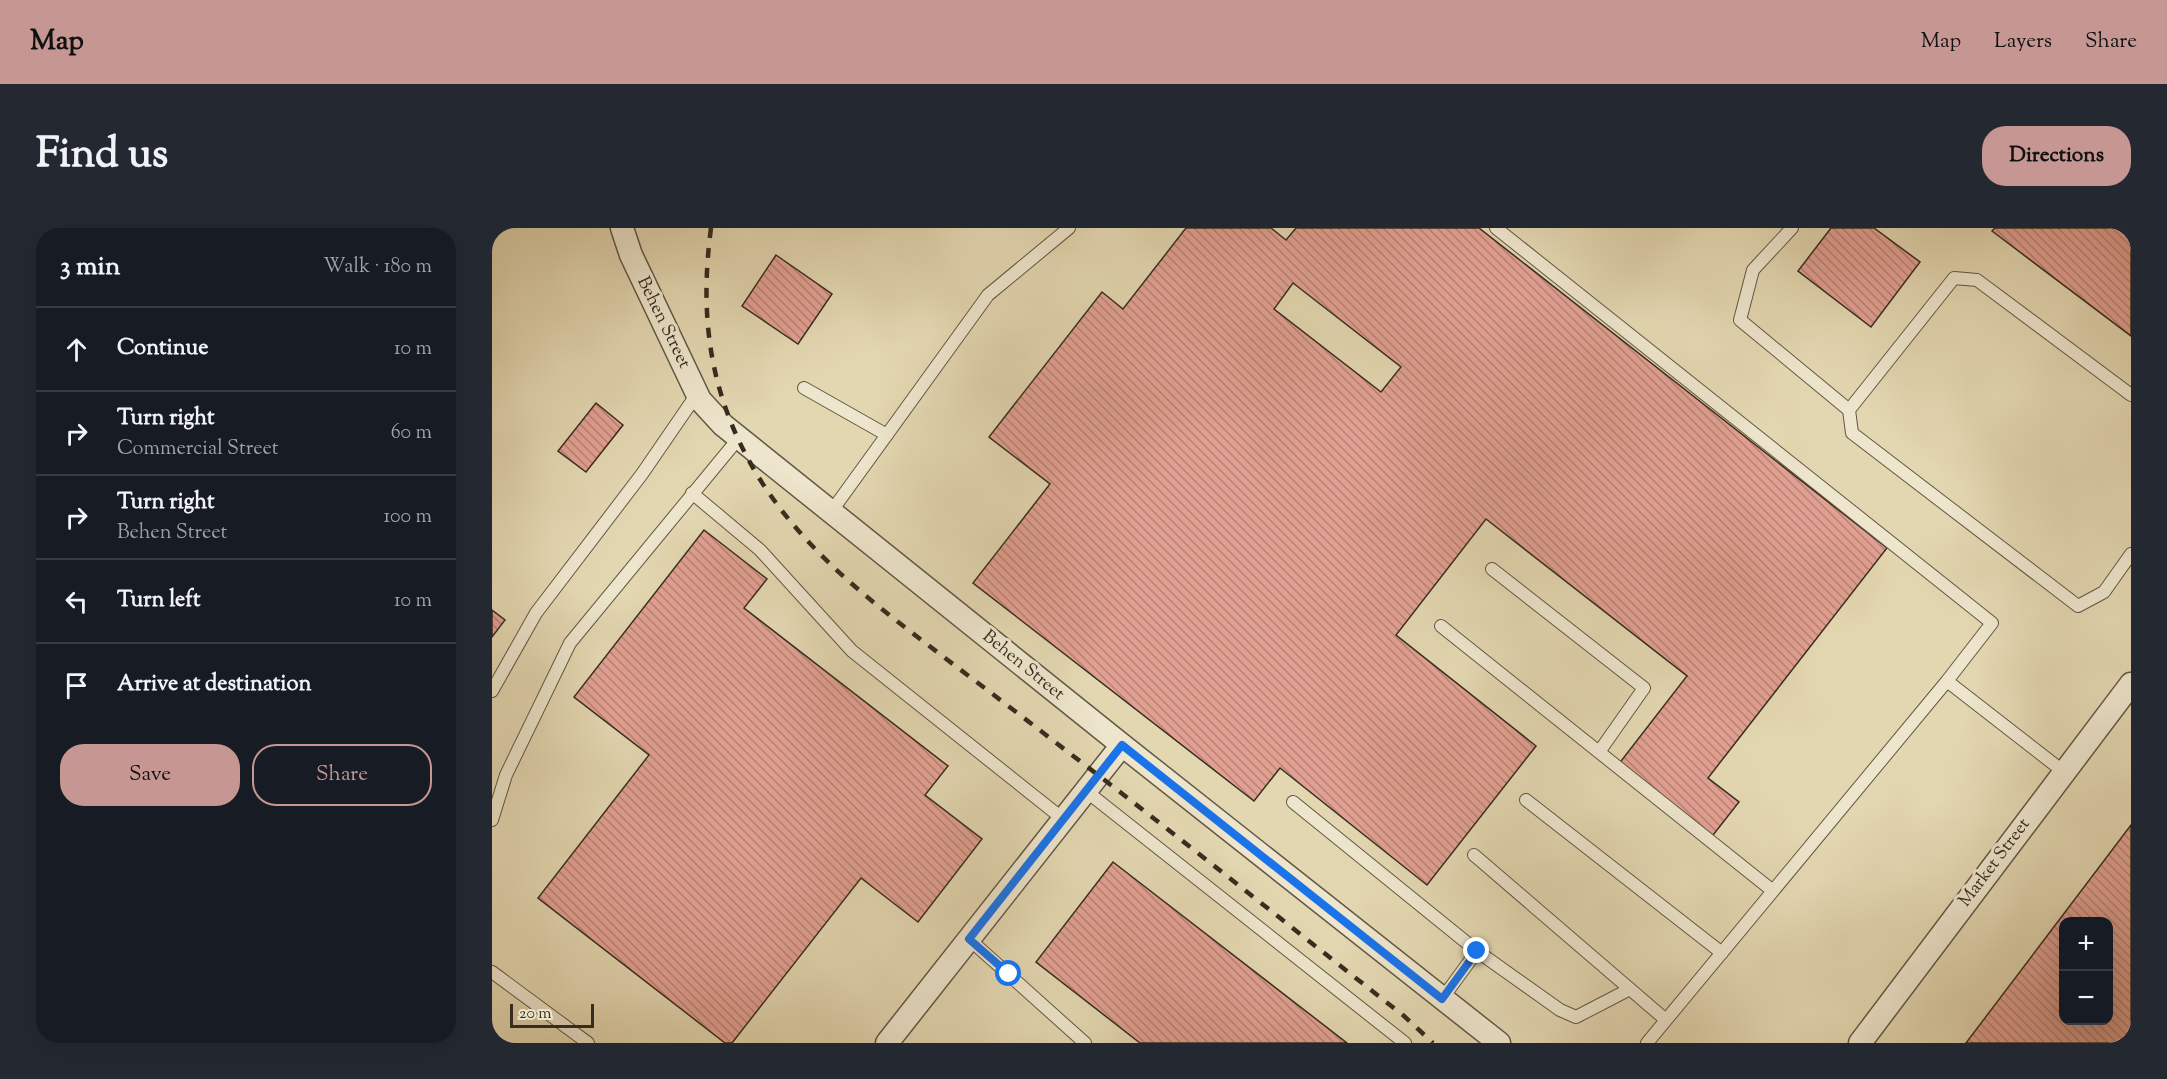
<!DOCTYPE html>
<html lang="en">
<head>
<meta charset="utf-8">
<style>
	:root { --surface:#171b24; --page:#242831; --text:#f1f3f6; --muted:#9ea1a6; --line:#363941; --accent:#c59692 }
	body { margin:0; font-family:"Sorts Mill Goudy",serif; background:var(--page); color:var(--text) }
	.controls { position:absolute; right:18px; bottom:18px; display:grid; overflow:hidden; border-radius:12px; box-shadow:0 6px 24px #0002 }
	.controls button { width:54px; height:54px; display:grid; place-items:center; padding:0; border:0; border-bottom:2px solid var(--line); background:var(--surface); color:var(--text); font:30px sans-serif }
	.scale { position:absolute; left:18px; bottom:15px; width:84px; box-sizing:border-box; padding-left:6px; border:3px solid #372c1f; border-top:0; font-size:16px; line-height:21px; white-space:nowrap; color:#372c1f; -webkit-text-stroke:4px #ede5cc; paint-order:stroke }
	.stop { position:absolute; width:18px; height:18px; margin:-14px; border:4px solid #1a73e8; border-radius:50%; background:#fff }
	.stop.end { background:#1a73e8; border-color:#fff; box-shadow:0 2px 6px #0008 }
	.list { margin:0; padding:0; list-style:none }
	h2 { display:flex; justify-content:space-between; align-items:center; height:78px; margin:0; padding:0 24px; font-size:26px }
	h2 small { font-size:20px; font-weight:400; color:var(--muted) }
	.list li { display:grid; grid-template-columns:39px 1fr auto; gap:18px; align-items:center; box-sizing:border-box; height:84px; padding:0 24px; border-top:2px solid var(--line) }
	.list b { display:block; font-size:22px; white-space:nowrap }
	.list p { margin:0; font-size:20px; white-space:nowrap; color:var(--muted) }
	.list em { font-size:20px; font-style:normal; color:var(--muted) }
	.actions { display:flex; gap:12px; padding:18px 24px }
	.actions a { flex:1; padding:14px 0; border:2px solid var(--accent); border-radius:24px; text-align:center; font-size:21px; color:var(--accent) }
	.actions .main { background:var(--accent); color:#111 }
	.icon { flex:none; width:33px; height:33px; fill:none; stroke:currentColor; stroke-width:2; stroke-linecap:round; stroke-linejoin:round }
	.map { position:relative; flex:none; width:1639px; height:815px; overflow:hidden; border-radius:24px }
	header { display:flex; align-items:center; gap:36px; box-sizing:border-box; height:84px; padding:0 30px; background:var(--accent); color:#111 }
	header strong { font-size:28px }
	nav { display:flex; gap:33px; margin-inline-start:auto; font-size:21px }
	.intro { display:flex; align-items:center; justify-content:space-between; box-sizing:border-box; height:144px; padding:0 36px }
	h1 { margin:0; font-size:42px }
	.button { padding:15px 27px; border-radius:24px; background:var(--accent); color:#111; font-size:21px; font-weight:700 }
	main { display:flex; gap:36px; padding:0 36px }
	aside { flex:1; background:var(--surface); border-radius:24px; box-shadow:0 6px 24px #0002 }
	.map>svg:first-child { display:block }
	.building { fill:url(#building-back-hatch); stroke:#372c1f; stroke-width:1.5; fill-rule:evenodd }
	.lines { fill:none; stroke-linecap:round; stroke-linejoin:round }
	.service-casing { stroke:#625744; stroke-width:14 }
	.minor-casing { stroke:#625744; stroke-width:25 }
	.service { stroke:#ede5cc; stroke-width:12 }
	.minor { stroke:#ede5cc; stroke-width:22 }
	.rail { stroke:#372c1f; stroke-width:4.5; stroke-dasharray:10 10; stroke-linecap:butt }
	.route { stroke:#1a73e8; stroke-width:8 }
	.labels { text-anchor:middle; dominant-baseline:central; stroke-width:6; stroke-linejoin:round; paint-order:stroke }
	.street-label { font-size:18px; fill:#372c1f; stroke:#ede5cc }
</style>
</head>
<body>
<header>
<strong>Map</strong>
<nav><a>Map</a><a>Layers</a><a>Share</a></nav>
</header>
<div class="intro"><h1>Find us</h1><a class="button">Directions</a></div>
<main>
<aside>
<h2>3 min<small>Walk · 180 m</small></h2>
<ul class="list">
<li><svg class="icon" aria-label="ahead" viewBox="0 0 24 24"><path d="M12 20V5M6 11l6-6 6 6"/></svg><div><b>Continue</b></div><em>10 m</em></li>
<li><svg class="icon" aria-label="right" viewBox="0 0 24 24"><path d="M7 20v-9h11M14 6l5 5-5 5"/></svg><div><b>Turn right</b><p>Commercial Street</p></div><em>60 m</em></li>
<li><svg class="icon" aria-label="right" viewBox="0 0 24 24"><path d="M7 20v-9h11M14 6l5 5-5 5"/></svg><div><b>Turn right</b><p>Behen Street</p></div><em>100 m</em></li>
<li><svg class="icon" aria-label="left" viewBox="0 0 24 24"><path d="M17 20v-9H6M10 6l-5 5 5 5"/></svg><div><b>Turn left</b></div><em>10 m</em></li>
<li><svg class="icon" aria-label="arrive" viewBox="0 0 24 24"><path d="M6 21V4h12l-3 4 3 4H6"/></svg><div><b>Arrive at destination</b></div></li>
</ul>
<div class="actions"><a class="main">Save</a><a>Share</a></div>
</aside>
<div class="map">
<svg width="1639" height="815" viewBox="0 0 1639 815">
	<defs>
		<pattern id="building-back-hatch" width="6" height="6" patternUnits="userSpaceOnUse" patternTransform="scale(1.5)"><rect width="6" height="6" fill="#e2a092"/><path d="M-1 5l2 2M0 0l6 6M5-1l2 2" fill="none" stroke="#b88377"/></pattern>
	</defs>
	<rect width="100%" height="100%" fill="#e3d7b1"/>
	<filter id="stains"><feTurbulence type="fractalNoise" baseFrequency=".00333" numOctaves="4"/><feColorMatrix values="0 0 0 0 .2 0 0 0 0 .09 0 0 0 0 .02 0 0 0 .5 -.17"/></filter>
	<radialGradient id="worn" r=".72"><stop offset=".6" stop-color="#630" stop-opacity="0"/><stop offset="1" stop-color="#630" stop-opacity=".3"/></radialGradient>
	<path class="building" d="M694,0H779L794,12L804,0H987L1395,320L1216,550L1247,574L1218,611L1126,537L1195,448L994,291L904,407L1044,518L935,657L788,540L762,573L481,355L558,256L497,209L610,64L631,81ZM801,55L909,139L889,164L782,81Z
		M1339,0H1382L1428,34L1379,99L1306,43Z
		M1503,0H1639V108L1500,3Z
		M284,27L340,66L306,116L250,78Z
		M104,175L131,197L94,244L66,223Z
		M212,302L275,351L252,380L456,538L433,567L490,611L426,694L369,650L240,815H233L46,670L157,527L82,469Z
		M0,382L13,392L0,409Z
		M1639,597V815H1474ZM1572,694H1616V792H1572Z
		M621,634L855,815H648L544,734Z"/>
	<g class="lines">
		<g class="service-casing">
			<path id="service" d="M1004,0L1500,395L1455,453L1155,815
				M1300,0L1261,42L1248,92L1357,182L1462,50L1485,52L1639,167
				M312,160L395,207
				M1357,182L1360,205L1586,378L1612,364L1639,326
				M200,265L268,322L360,423L571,591
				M339,284L496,67L577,0
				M1000,341L1152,460L1107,524
				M949,398L1281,663
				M1455,453L1572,544
				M0,463L44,385L150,246L205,166
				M594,563L913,815
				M1034,572L1230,725
				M801,574L985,723L950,771
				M0,592L14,547L78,415L246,211
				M982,627L1174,792
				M477,711L593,815
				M985,723L1068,782L1084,789L1138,761
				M0,744L96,815"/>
		</g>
		<g class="minor-casing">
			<path id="minor" d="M130,0L139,27L208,172L231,197L630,517L1007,815
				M395,815L630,517
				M1368,815L1639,456"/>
		</g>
		<use href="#service" class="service"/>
		<use href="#minor" class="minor"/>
		<path class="rail" d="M219,0C207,90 218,167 264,245C312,324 381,375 453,430C490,458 527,486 563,514C681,604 796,697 912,788L941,815"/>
	</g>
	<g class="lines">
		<path class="route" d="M517,746L477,711L630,517L950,771L985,723"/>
	</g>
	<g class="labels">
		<g class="street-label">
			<text transform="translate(171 95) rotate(64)">Behen Street</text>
			<text transform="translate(531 438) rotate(39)">Behen Street</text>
			<text transform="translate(1503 635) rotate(-53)">Market Street</text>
		</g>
	</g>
	<rect width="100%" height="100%" filter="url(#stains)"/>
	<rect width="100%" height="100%" fill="url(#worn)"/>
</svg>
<div class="controls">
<button>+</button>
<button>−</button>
</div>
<div class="scale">20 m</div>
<div class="stop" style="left:517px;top:746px"></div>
<div class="stop end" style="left:985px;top:723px"></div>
</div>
</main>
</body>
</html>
